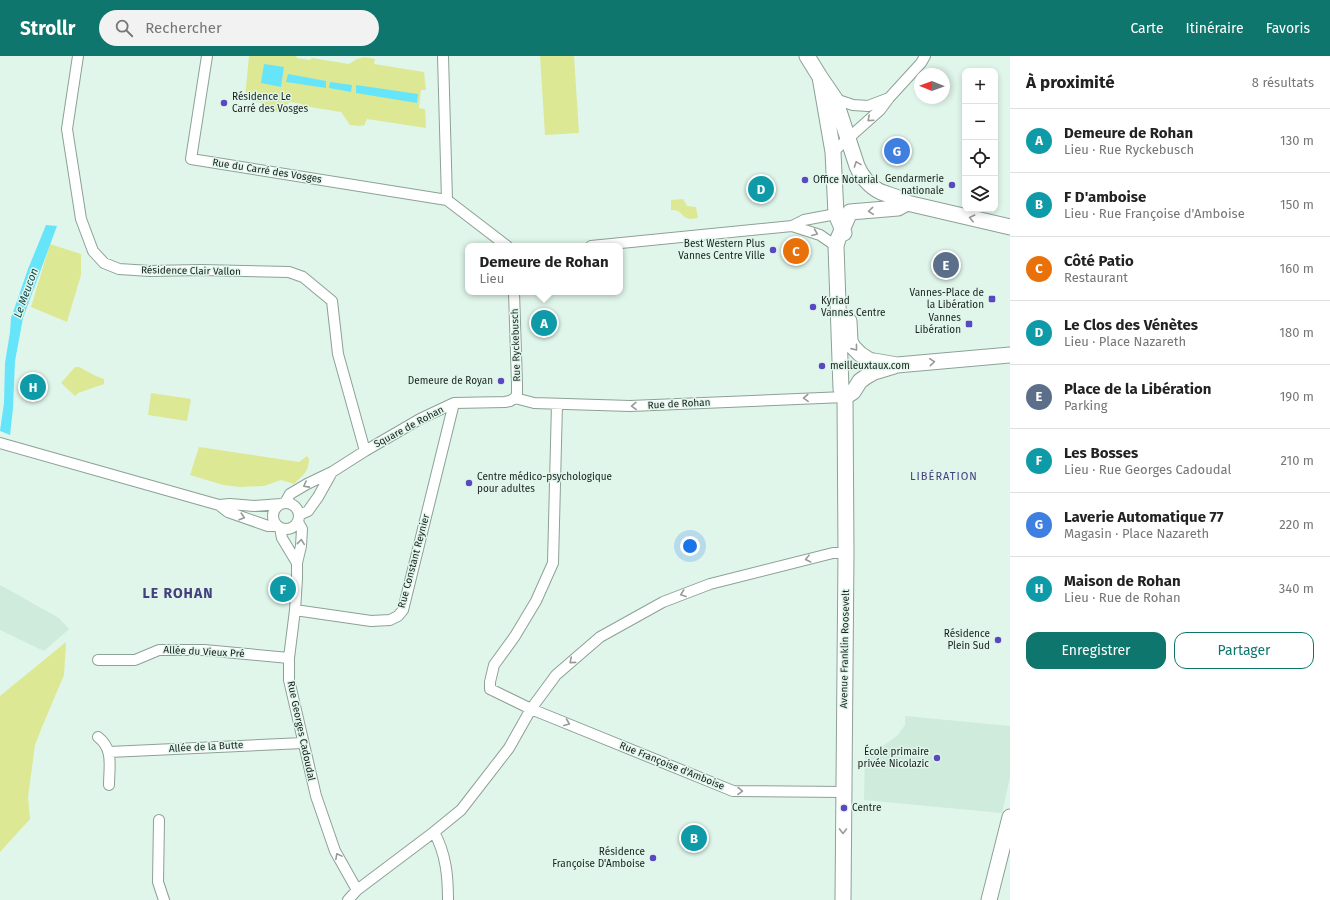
<!DOCTYPE html>
<html lang="fr">
<head>
<meta charset="utf-8">
<style>
	:root { --surface:#fff; --page:#f2f2f2; --text:#222; --muted:#767676; --line:#e0e0e0; --accent:#0f766e }
	body { margin:0; font-family:"Fira Sans",sans-serif; background:var(--page); color:var(--text) }
	.controls { position:absolute; right:12px; top:12px; display:grid; overflow:hidden; border-radius:8px; box-shadow:0 2px 6px #0003 }
	.controls button { width:36px; height:36px; display:grid; place-items:center; padding:0; border:0; border-bottom:1px solid var(--line); background:var(--surface); color:var(--text); font:20px sans-serif }
	.compass { position:absolute; left:914px; top:12px; width:36px; height:36px; border-radius:50%; background:var(--surface); box-shadow:0 2px 6px #0003; rotate:271deg }
	.you { position:absolute; left:690px; top:490px; width:14px; height:14px; margin:-10px; border:3px solid #fff; border-radius:50%; background:#1a73e8; box-shadow:0 0 0 6px #1a73e833 }
	.badge { display:grid; place-items:center; width:26px; height:26px; border-radius:50%; background:var(--accent); color:#fff; font-size:13px; font-weight:700 }
	.pin { position:absolute; translate:-50% -50%; border:2px solid #fff; box-shadow:0 1px 4px #0006 }
	.popup { position:absolute; left:465px; top:187px; width:158px; height:52px; box-sizing:border-box; display:grid; place-content:center; border-radius:8px; background:var(--surface); filter:drop-shadow(0 1px 3px #0005); font-size:13px; white-space:nowrap; color:var(--muted) }
	.popup b { font-size:15px; color:var(--text) }
	.popup::after { content:''; position:absolute; left:50%; top:100%; margin-left:-8px; border:8px solid transparent; border-top-color:var(--surface) }
	.list { margin:0; padding:0; list-style:none }
	h2 { display:flex; justify-content:space-between; align-items:center; height:52px; margin:0; padding:0 16px; font-size:17px }
	h2 small { font-size:13px; font-weight:400; color:var(--muted) }
	.list li { display:grid; grid-template-columns:26px 1fr auto; gap:12px; align-items:center; box-sizing:border-box; height:64px; padding:0 16px; border-top:1px solid var(--line) }
	.list b { display:block; font-size:15px; white-space:nowrap }
	.list p { margin:0; font-size:13px; white-space:nowrap; color:var(--muted) }
	.list em { font-size:13px; font-style:normal; color:var(--muted) }
	.actions { display:flex; gap:8px; padding:12px 16px }
	.actions a { flex:1; padding:9px 0; border:1px solid var(--accent); border-radius:12px; text-align:center; font-size:14px; color:var(--accent) }
	.actions .main { background:var(--accent); color:#fff }
	.icon { flex:none; width:22px; height:22px; fill:none; stroke:currentColor; stroke-width:2; stroke-linecap:round; stroke-linejoin:round }
	.map { position:relative; flex:none; width:1010px; height:844px; overflow:hidden }
	header { display:flex; align-items:center; gap:24px; box-sizing:border-box; height:56px; padding:0 20px; background:var(--accent); color:#fff }
	header strong { font-size:19px }
	nav { display:flex; gap:22px; margin-inline-start:auto; font-size:14px }
	.search { width:280px; height:36px; background:var(--page); display:flex; align-items:center; gap:10px; box-sizing:border-box; padding:0 14px; border-radius:22px; color:var(--muted); font-size:15px }
	main { display:flex }
	aside { flex:1; background:var(--surface) }
	.map>svg:first-child { display:block }
	.built { fill:#ceebdc }
	.green { fill:#dde894 }
	.water { fill:#66e4fa }
	.lines { fill:none; stroke-linecap:round; stroke-linejoin:round }
	.street-casing { stroke:#8da196; stroke-width:12 }
	.secondary-casing { stroke:#8da196; stroke-width:17 }
	.street { stroke:#fff; stroke-width:10 }
	.secondary { stroke:#fff; stroke-width:15 }
	.oneway { stroke:#979a98 }
	.poi-dot { fill:#5948c1; stroke:#e0f6eb; stroke-width:1.5 }
	.labels { text-anchor:middle; dominant-baseline:central; stroke-width:3; stroke-linejoin:round; paint-order:stroke }
	.poi-label { font-size:10px; fill:#171f1b; stroke:#e0f6eb; text-anchor:end }
	.street-label { font-size:10px; fill:#171f1b; stroke:#e0f6eb }
	.water-label { font-size:11px; font-style:italic; fill:#114953; stroke:#e0f6eb }
	.neighbourhood-label { font-size:11px; letter-spacing:1px; fill:#44407d; stroke:#e0f6eb }
	.district-label { font-size:14px; font-weight:bold; letter-spacing:1px; fill:#44407d; stroke:#e0f6eb }
</style>
</head>
<body>
<header>
<strong>Strollr</strong>
<div class="search"><svg class="icon" aria-label="search" viewBox="0 0 24 24"><circle cx="10" cy="10" r="6"/><path d="M15 15l6 6"/></svg>Rechercher</div>
<nav><a>Carte</a><a>Itinéraire</a><a>Favoris</a></nav>
</header>
<main>
<div class="map">
<svg width="1010" height="844" viewBox="0 0 1010 844">
	<rect width="100%" height="100%" fill="#e0f6eb"/>
	<path class="built" d="M0,529L59,562L69,573L44,595L0,574Z
		M905,660L1010,670V721L1002,757L864,744L865,695L872,694L886,688L898,679L905,669Z"/>
	<path class="green" d="M249,0H296L297,2L310,4L312,2L349,8C358,1 364,0 375,3L374,8L424,16L426,34H421L419,52L425,53L426,72L367,63L364,70L361,69V70L350,69L341,56L304,50L302,48L290,46L277,56L266,54L262,47L250,45L245,41Z
		M540,0H574L579,77L545,79Z
		M683,143L687,150L696,151L698,162C695,162 690,164 687,162C680,159 682,154 671,154V144Z
		M50,188L81,198V219L67,266L31,251Z
		M75,311H79L96,320L104,323V328L78,337L75,340L61,327Z
		M151,337L191,343L187,365L148,359Z
		M199,391L299,406L307,400L309,403C308,418 303,418 294,428L281,424L264,430L240,431L223,429L190,419Z
		M66,586L64,619L42,671L35,689L28,741L30,763L0,796V640Z"/>
	<path class="water" d="M264,8L284,11L281,31L261,27Z
		M288,18L326,25V32L286,26Z
		M330,26L352,29L351,36L329,32Z
		M356,29L418,38L417,47L356,37Z
		M46,169L57,170L23,262L15,305L13,352L10,379L0,375L4,347L5,307L10,276L11,262L28,213Z"/>
	<g class="lines">
		<g class="street-casing">
			<path id="street" d="M78,0L67,73L81,163L93,195L104,207L119,213L150,215L200,214L289,216L303,221L332,245L338,298L365,395
				M207,0L191,103L447,144L507,190
				M443,0L447,144
				M835,43L853,49L868,50L889,42
				M833,96L880,54L889,42L921,7L925,0
				M792,170L820,179L836,190
				M591,190L792,170L804,164L836,158
				M514,236L517,328V338L515,342
				M515,342L534,347L630,350L845,341
				M557,348L553,507L536,545L515,580L494,609L490,626V633L531,653L733,735L844,736
				M0,387L219,449L230,448L254,450L281,448
				M273 460a13 13 0 1 1 26 0a13 13 0 1 1-26 0Z
				M285,447L290,438L307,428L332,416L365,395L420,363L454,347L505,346L510,345L515,342
				M219,449L228,456L268,470H277
				M299,459L308,455L318,441L332,416
				M298,466L302,473L301,490L297,507V523L295,554L289,602V624L316,740L335,795L357,834
				M280,472L282,482L297,507
				M295,554L371,565L390,564L398,560L403,554L454,347
				M98,604H135L159,594H204L289,602
				M98,681C114,693 109,711 109,729
				M109,696L303,687
				M159,764L158,826L164,844
				M434,776C446,798 448,820 448,844
				M348,844L357,834L434,776L461,754L509,692L531,653L556,619L600,581L663,546L710,528L825,499L833,497H846"/>
		</g>
		<g class="secondary-casing">
			<path id="secondary" d="M807,0L820,21L835,43L857,110C861,120 870,131 881,136C891,140 898,140 907,147L1010,171
				M820,21L833,96L836,158L844,177
				M849,265L850,285L853,291L860,298L869,304L874,305L897,309L1010,299
				M845,341L853,336L860,325L867,320L874,316L894,310
				M843,844L846,497L845,341L841,333L836,190L838,183L850,156L898,152L907,147
				M989,844L1010,761"/>
		</g>
		<use href="#street" class="street"/>
		<use href="#secondary" class="secondary"/>
	</g>
	<defs><path id="oneway-chevron" d="M-2-3.5L2.5 0L-2 3.5" fill="none" stroke-width="1.6" stroke-linecap="round" stroke-linejoin="round"/></defs>
	<g class="oneway">
		<use href="#oneway-chevron" transform="translate(870 63) rotate(138)"/>
		<use href="#oneway-chevron" transform="translate(857 108) rotate(-110)"/>
		<use href="#oneway-chevron" transform="translate(871 155) rotate(175)"/>
		<use href="#oneway-chevron" transform="translate(972 162) rotate(-167)"/>
		<use href="#oneway-chevron" transform="translate(815 177) rotate(22)"/>
		<use href="#oneway-chevron" transform="translate(855 292) rotate(51)"/>
		<use href="#oneway-chevron" transform="translate(932 306) rotate(-5)"/>
		<use href="#oneway-chevron" transform="translate(806 342) rotate(177)"/>
		<use href="#oneway-chevron" transform="translate(634 350) rotate(178)"/>
		<use href="#oneway-chevron" transform="translate(306 429) rotate(152)"/>
		<use href="#oneway-chevron" transform="translate(242 461) rotate(17)"/>
		<use href="#oneway-chevron" transform="translate(301 486) rotate(-84)"/>
		<use href="#oneway-chevron" transform="translate(808 503) rotate(166)"/>
		<use href="#oneway-chevron" transform="translate(683 538) rotate(160)"/>
		<use href="#oneway-chevron" transform="translate(572 605) rotate(140)"/>
		<use href="#oneway-chevron" transform="translate(567 667) rotate(22)"/>
		<use href="#oneway-chevron" transform="translate(740 735) rotate(1)"/>
		<use href="#oneway-chevron" transform="translate(843 775) rotate(91)"/>
		<use href="#oneway-chevron" transform="translate(338 800) rotate(-118)"/>
	</g>
	<g class="poi-dot">
		<circle cx="224" cy="47" r="4"/>
		<circle cx="805" cy="124" r="4"/>
		<circle cx="952" cy="129" r="4"/>
		<circle cx="773" cy="194" r="4"/>
		<rect x="988" y="239" width="8" height="8" rx="2"/>
		<circle cx="813" cy="251" r="4"/>
		<rect x="965" y="264" width="8" height="8" rx="2"/>
		<circle cx="822" cy="310" r="4"/>
		<circle cx="501" cy="325" r="4"/>
		<circle cx="469" cy="427" r="4"/>
		<circle cx="998" cy="584" r="4"/>
		<circle cx="937" cy="702" r="4"/>
		<circle cx="844" cy="752" r="4"/>
		<circle cx="653" cy="802" r="4"/>
	</g>
	<g class="labels">
		<g class="poi-label">
			<text x="232" y="41" text-anchor="start">Résidence Le<tspan x="232" dy="12">Carré des Vosges</tspan></text>
			<text x="944" y="123">Gendarmerie<tspan x="944" dy="12">nationale</tspan></text>
			<text x="813" y="124" text-anchor="start">Office Notarial</text>
			<text x="765" y="188">Best Western Plus<tspan x="765" dy="12">Vannes Centre Ville</tspan></text>
			<text x="984" y="237">Vannes-Place de<tspan x="984" dy="12">la Libération</tspan></text>
			<text x="821" y="245" text-anchor="start">Kyriad<tspan x="821" dy="12">Vannes Centre</tspan></text>
			<text x="961" y="262">Vannes<tspan x="961" dy="12">Libération</tspan></text>
			<text x="830" y="310" text-anchor="start">meilleuxtaux.com</text>
			<text x="493" y="325">Demeure de Royan</text>
			<text x="477" y="421" text-anchor="start">Centre médico-psychologique<tspan x="477" dy="12">pour adultes</tspan></text>
			<text x="990" y="578">Résidence<tspan x="990" dy="12">Plein Sud</tspan></text>
			<text x="929" y="696">École primaire<tspan x="929" dy="12">privée Nicolazic</tspan></text>
			<text x="852" y="752" text-anchor="start">Centre</text>
			<text x="645" y="796">Résidence<tspan x="645" dy="12">Françoise D'Amboise</tspan></text>
		</g>
		<g class="street-label">
			<text transform="translate(267 115) rotate(9)">Rue du Carré des Vosges</text>
			<text transform="translate(191 215) rotate(1)">Résidence Clair Vallon</text>
			<text transform="translate(516 289) rotate(-92)">Rue Ryckebusch</text>
			<text transform="translate(679 348) rotate(-3)">Rue de Rohan</text>
			<text transform="translate(409 371) rotate(-28)">Square de Rohan</text>
			<text transform="translate(414 505) rotate(-75)">Rue Constant Reynier</text>
			<text transform="translate(845 593) rotate(-89)">Avenue Franklin Roosevelt</text>
			<text transform="translate(204 596) rotate(3)">Allée du Vieux Pré</text>
			<text transform="translate(301 675) rotate(78)">Rue Georges Cadoudal</text>
			<text transform="translate(206 691) rotate(-3)">Allée de la Butte</text>
			<text transform="translate(672 710) rotate(22)">Rue Françoise d'Amboise</text>
		</g>
		<g class="water-label">
			<text transform="translate(26 237) rotate(-70)">Le Meucon</text>
		</g>
		<g class="neighbourhood-label">
			<text x="944" y="420">LIBÉRATION</text>
		</g>
		<g class="district-label">
			<text x="178" y="537">LE ROHAN</text>
		</g>
	</g>
</svg>
<div class="controls">
<button>+</button>
<button>−</button>
<button><svg class="icon" aria-label="locate" viewBox="0 0 24 24"><circle cx="12" cy="12" r="6"/><path d="M12 2v4M12 18v4M2 12h4M18 12h4"/></svg></button>
<button><svg class="icon" aria-label="layers" viewBox="0 0 24 24"><path d="M12 4l9 5-9 5-9-5zM3 14l9 5 9-5"/></svg></button>
</div>
<svg class="compass" viewBox="-18 -18 36 36"><path d="M0-13l5 13h-10z" fill="#e53935"/><path d="M0 13l5-13h-10z" fill="#767676"/></svg>
<div class="you"></div>
<div class="pin badge" style="left:544px;top:267px;background:#0f9aa8">A</div>
<div class="popup"><b>Demeure de Rohan</b>Lieu</div>
<div class="pin badge" style="left:694px;top:782px;background:#0f9aa8">B</div>
<div class="pin badge" style="left:796px;top:195px;background:#e8710a">C</div>
<div class="pin badge" style="left:761px;top:133px;background:#0f9aa8">D</div>
<div class="pin badge" style="left:946px;top:209px;background:#5c6f8a">E</div>
<div class="pin badge" style="left:283px;top:533px;background:#0f9aa8">F</div>
<div class="pin badge" style="left:897px;top:95px;background:#3f7fe0">G</div>
<div class="pin badge" style="left:33px;top:331px;background:#0f9aa8">H</div>
</div>
<aside>
<h2>À proximité<small>8 résultats</small></h2>
<ul class="list">
<li><span class="badge" style="background:#0f9aa8">A</span><div><b>Demeure de Rohan</b><p>Lieu · Rue Ryckebusch</p></div><em>130 m</em></li>
<li><span class="badge" style="background:#0f9aa8">B</span><div><b>F D'amboise</b><p>Lieu · Rue Françoise d'Amboise</p></div><em>150 m</em></li>
<li><span class="badge" style="background:#e8710a">C</span><div><b>Côté Patio</b><p>Restaurant</p></div><em>160 m</em></li>
<li><span class="badge" style="background:#0f9aa8">D</span><div><b>Le Clos des Vénètes</b><p>Lieu · Place Nazareth</p></div><em>180 m</em></li>
<li><span class="badge" style="background:#5c6f8a">E</span><div><b>Place de la Libération</b><p>Parking</p></div><em>190 m</em></li>
<li><span class="badge" style="background:#0f9aa8">F</span><div><b>Les Bosses</b><p>Lieu · Rue Georges Cadoudal</p></div><em>210 m</em></li>
<li><span class="badge" style="background:#3f7fe0">G</span><div><b>Laverie Automatique 77</b><p>Magasin · Place Nazareth</p></div><em>220 m</em></li>
<li><span class="badge" style="background:#0f9aa8">H</span><div><b>Maison de Rohan</b><p>Lieu · Rue de Rohan</p></div><em>340 m</em></li>
</ul>
<div class="actions"><a class="main">Enregistrer</a><a>Partager</a></div>
</aside>
</main>
</body>
</html>
